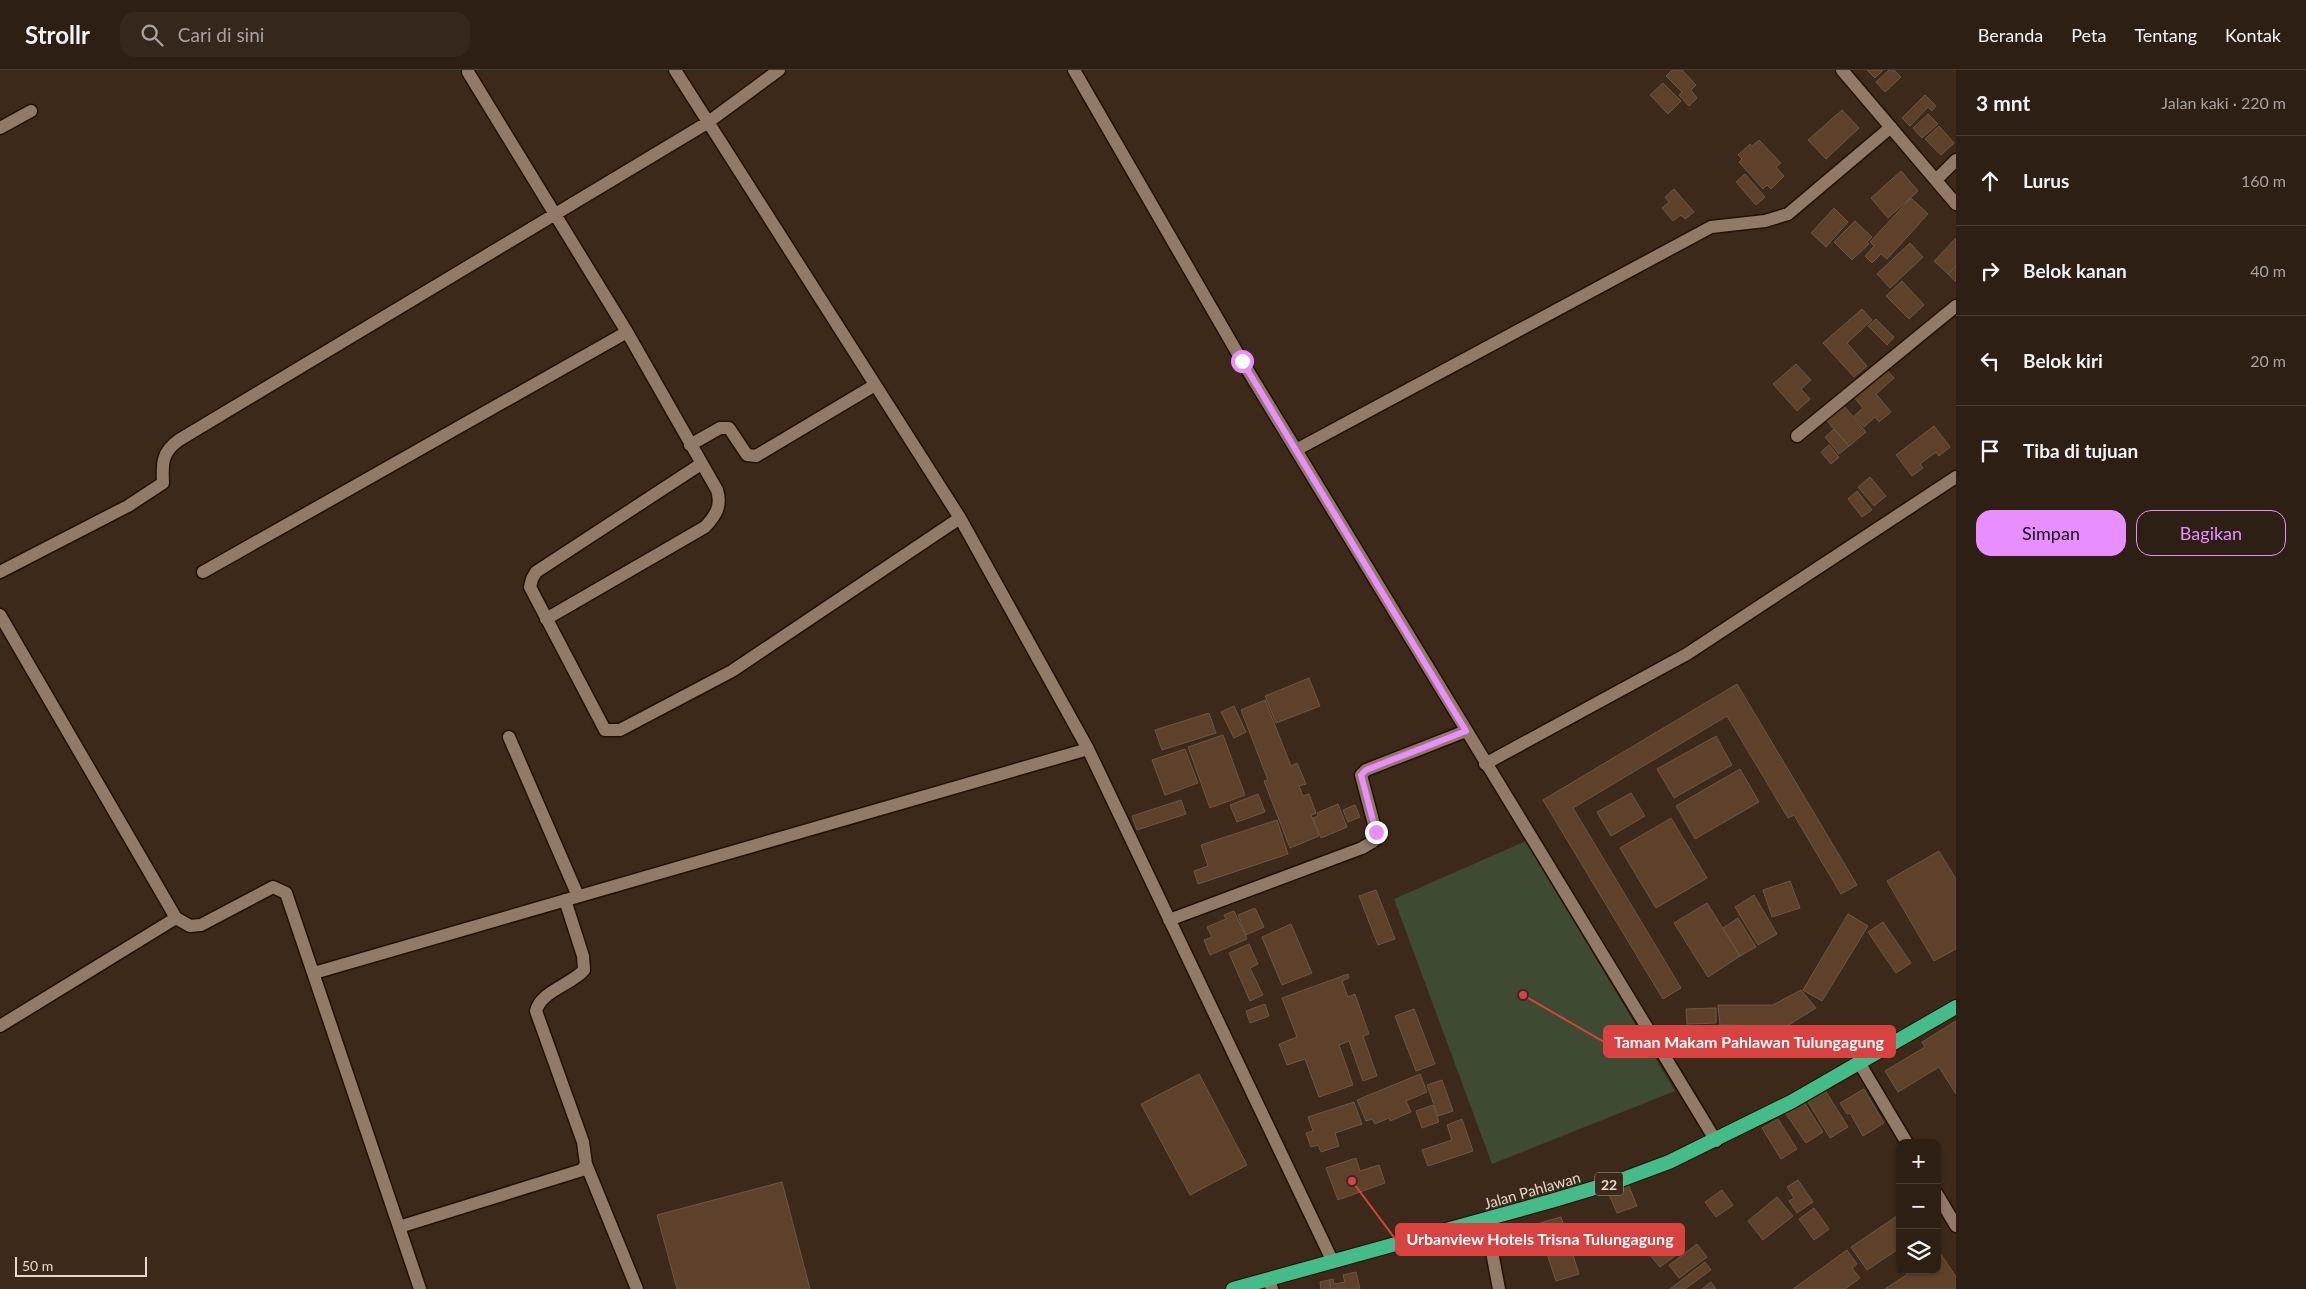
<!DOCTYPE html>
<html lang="id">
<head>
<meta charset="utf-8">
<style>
	:root { --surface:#2e1f14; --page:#36271d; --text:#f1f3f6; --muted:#a7a2a0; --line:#493d34; --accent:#e98efe }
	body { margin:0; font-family:Lato,sans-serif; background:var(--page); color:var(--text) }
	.controls { position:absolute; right:15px; bottom:15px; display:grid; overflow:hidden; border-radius:10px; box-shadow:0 1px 4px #0004 }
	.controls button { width:45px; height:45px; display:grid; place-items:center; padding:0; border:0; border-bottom:1px solid var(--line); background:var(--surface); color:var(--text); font:25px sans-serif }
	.scale { position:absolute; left:15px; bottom:12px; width:132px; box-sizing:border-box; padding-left:5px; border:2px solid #e5d8ce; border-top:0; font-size:14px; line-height:18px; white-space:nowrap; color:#e5d8ce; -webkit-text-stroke:4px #3d291a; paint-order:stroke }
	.stop { position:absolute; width:15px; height:15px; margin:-11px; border:4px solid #e98efe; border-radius:50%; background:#fff }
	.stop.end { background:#e98efe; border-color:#fff; box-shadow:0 1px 5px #0008 }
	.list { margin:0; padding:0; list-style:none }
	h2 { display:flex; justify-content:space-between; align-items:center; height:65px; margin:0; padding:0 20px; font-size:21px }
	h2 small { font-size:16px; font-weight:400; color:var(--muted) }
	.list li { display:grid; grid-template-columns:32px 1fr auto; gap:15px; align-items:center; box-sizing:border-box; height:90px; padding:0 20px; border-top:1px solid var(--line) }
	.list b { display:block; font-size:19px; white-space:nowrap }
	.list em { font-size:16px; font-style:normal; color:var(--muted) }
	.actions { display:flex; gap:10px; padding:15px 20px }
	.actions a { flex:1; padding:11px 0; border:1px solid var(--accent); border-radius:15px; text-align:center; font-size:18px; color:var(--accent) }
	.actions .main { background:var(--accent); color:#111 }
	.icon { flex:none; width:28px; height:28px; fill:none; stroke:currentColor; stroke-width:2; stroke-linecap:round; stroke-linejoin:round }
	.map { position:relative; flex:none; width:1956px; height:1219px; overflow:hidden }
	header { display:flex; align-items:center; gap:30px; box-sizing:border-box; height:70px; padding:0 25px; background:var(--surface); border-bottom:1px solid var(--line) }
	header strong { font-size:24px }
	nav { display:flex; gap:28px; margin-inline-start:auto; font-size:18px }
	.search { width:350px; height:45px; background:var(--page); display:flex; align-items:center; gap:12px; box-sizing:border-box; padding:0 18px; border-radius:15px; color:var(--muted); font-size:19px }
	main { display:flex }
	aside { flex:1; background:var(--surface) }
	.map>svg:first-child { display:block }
	.green { fill:#3e4a31 }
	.building { fill:#5d412a; stroke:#6d5646 }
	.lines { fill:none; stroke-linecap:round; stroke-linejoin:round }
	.minor-casing { stroke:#231104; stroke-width:15 }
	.tertiary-casing { stroke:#231104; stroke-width:15 }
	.trunk-casing { stroke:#231104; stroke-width:16 }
	.minor { stroke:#927a69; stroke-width:12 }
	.tertiary { stroke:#927a69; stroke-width:12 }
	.trunk { stroke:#43bc89; stroke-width:14 }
	.route { stroke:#e98efe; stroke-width:6 }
	.labels { text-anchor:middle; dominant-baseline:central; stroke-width:4; stroke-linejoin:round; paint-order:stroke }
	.shield { fill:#3d291a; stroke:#b3a498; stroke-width:1 }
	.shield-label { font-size:14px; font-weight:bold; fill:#e5d8ce }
	.street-label { font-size:15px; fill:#e5d8ce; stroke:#3d291a }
	.leader { fill:none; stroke:#d84241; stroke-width:2 }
	.callout-dot { fill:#d84241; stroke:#3d291a; stroke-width:2 }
	.callout { fill:#d84241; stroke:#d84241; stroke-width:2 }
	.callout-label { font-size:16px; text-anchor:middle; font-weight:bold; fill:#fff }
</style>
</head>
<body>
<header>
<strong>Strollr</strong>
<div class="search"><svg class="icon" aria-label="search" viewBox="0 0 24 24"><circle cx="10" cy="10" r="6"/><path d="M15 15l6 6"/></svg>Cari di sini</div>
<nav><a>Beranda</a><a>Peta</a><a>Tentang</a><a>Kontak</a></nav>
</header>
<main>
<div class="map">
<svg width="1956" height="1219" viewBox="0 0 1956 1219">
	<rect width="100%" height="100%" fill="#3d291a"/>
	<path class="green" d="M1526,771L1675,1021L1492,1094L1394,829Z"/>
	<path class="building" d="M1672,0H1682L1696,15L1691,20L1697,28L1689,36L1679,25L1682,22L1666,6Z
		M1867,0H1883L1875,8Z
		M1889,0H1894L1901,7L1885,22L1876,12Z
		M1663,13L1681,31L1668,44L1650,25Z
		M1925,25L1936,36L1932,41L1928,37L1910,56L1902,48Z
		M1842,40L1859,58L1826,89L1808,70Z
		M1928,44L1938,54L1922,68L1913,58Z
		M1939,56L1954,73L1941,85L1925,69Z
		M1759,70L1781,93L1776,97L1784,106L1771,119L1767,115L1763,119L1739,92L1742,89L1738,85L1750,74L1752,76Z
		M1901,101L1918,121L1888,148L1871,128Z
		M1745,104L1765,127L1756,135L1736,112Z
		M1674,119L1694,142L1685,149L1681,145L1673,151L1662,138L1669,132L1665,127Z
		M1911,128L1928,144L1887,189L1881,184L1872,193L1865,186L1874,176L1870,172Z
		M1834,138L1848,152L1826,177L1811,163Z
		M1855,151L1872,167L1867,172L1869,174L1852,190L1834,172Z
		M1956,168V196L1948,204L1934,191Z
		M1910,173L1923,187L1890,218L1877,204Z
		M1956,196V212L1948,204Z
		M1902,211L1924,235L1909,249L1886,226Z
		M1862,239L1872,250L1847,273L1867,296L1854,307L1823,273Z
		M1876,249L1894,267L1887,275L1868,256Z
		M1796,294L1811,310L1801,319L1810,329L1797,341L1773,314Z
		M1884,297L1894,308L1876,324L1891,342L1879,352L1875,347L1864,357L1854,346L1863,338L1852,325Z
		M1844,336L1866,362L1849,376L1827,351Z
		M1934,356L1950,377L1939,386L1936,382L1920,394L1923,398L1912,406L1896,385Z
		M1834,359L1849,376L1839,384L1825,367Z
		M1829,375L1839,387L1831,394L1821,382Z
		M1870,407L1886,426L1874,436L1858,417Z
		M1857,421L1872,440L1862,447L1848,429Z
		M1309,608L1320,636L1276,653L1265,626Z
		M1737,614L1857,815L1841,824L1794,745L1788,748L1727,646L1573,738L1681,918L1663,929L1543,730Z
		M1265,630L1291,696L1297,693L1306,714L1299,716L1303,726L1309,724L1316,743L1311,745L1319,766L1290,778L1264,711L1268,710L1241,640Z
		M1234,636L1246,662L1234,668L1221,642Z
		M1209,643L1216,663L1162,680L1155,660Z
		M1223,665L1245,725L1210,738L1188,677Z
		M1716,666L1732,695L1674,728L1657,699Z
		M1185,679L1198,713L1165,725L1152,690Z
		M1740,699L1759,732L1695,769L1676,736Z
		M1631,723L1645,746L1611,766L1597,742Z
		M1258,724L1265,742L1237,752L1230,735Z
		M1181,730L1186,744L1137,760L1132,746Z
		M1338,734L1347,757L1321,768L1313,748L1318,746L1317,743Z
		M1355,735L1360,747L1348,752L1343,740Z
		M1671,748L1707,808L1656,838L1620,778Z
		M1277,750L1288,784L1198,814L1194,801L1208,796L1201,775Z
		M1939,781L1956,809V879L1934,891L1887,811Z
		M1790,811L1800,838L1772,847L1763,820Z
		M1376,820L1395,869L1378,875L1359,826Z
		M1754,825L1777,864L1758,875L1735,837Z
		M1707,833L1740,886L1708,907L1674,853Z
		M1255,838L1264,857L1246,865L1238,845Z
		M1234,841L1247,869L1210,885L1204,870L1212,867L1207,857L1226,849L1224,845Z
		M1848,844L1868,856L1822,931L1803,920Z
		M1738,848L1756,877L1740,886L1723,858Z
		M1883,852L1911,893L1896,903L1868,862Z
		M1291,854L1312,903L1282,915L1262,867Z
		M1249,874L1258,894L1250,898L1263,925L1250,931L1229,883Z
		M1348,904L1349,908L1342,911L1348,927L1355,924L1369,964L1363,966L1377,1006L1363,1011L1349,971L1339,975L1353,1015L1319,1027L1305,989L1287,995L1279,974L1297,967L1282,928Z
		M1801,920L1816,938L1787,956L1720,955L1718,935H1773Z
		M1265,934L1269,946L1250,953L1246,941Z
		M1716,938V953L1687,954L1686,939Z
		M1414,939L1435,994L1416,1001L1395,946Z
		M1956,951V1024L1939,997L1898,1022L1885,1001L1925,977L1922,972Z
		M1199,1004L1247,1095L1190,1125L1141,1034Z
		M1420,1004L1427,1022L1406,1031L1411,1042L1390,1051L1389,1048L1375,1054L1372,1049L1366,1051L1357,1030Z
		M1442,1010L1453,1041L1438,1046L1427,1015Z
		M1864,1019L1884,1053L1863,1066L1850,1043L1847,1044L1840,1033Z
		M1825,1020L1848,1057L1830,1068L1805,1027L1811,1024L1813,1027Z
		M1802,1029L1823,1062L1806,1073L1784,1041Z
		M1354,1032L1362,1054L1335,1063L1339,1076L1321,1082L1318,1075L1311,1077L1306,1063L1313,1061L1308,1047Z
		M1433,1035L1439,1052L1422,1058L1416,1041Z
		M1462,1049L1473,1081L1428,1096L1422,1080L1452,1070L1447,1055Z
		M1778,1049L1797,1079L1781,1089L1762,1058Z
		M1356,1088L1360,1101L1379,1095L1385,1113L1338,1130L1326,1098Z
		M1798,1110L1813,1132L1797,1143L1789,1131L1794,1128L1787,1117Z
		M782,1112L810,1219H677L657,1145Z
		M1628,1114L1637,1136L1617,1143L1608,1122Z
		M1722,1120L1733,1135L1716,1147L1705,1132Z
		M1777,1127L1793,1146L1763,1170L1748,1151Z
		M1814,1138L1829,1159L1814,1170L1799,1149Z
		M1897,1146L1900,1150V1178L1867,1200L1851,1177Z
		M1561,1147L1579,1204L1556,1211L1537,1154Z
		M1669,1169L1679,1183L1660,1197L1649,1184Z
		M1697,1174L1707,1187L1679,1208L1669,1195Z
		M1847,1180L1857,1194L1852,1198L1860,1208L1845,1219H1793Z
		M1940,1183L1956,1207V1219H1885L1914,1200H1937V1185Z
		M1705,1192L1711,1200L1685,1219H1670Z
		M1356,1202L1360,1219H1331L1329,1210L1333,1209L1334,1214L1345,1212L1343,1205Z
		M1329,1210L1331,1219H1321L1320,1212Z
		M1711,1212L1716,1219H1702Z"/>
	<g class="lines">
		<g class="minor-casing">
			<path id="minor" d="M675,0L960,448L1088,679L1332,1190
				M1842,0L1956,134
				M468,2L627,262L717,420C722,436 716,445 705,457L546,549
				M0,58L31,41
				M1936,110L1956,90
				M1797,366L1956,236
				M690,375L720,358H729L747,385L756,386L875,315
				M1296,380L1711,157L1765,151L1788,144L1891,57
				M701,394L536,502L532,509L530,517L605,660H620L732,601L960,448
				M0,502L128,436L163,413C162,393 162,382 179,370L707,53L779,0
				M203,502L627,262
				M0,545L176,848L190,856L201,855L273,817L286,823L420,1219
				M509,667L578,826
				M1485,694L1687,584L1956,407
				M1169,850L1362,778L1374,771L1376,762L1361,705L1366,700L1466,661
				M314,903L1088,679
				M0,956L176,848
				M1860,994L1907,1073
				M586,1094L637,1219
				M1937,1124L1956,1156
				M1486,1150L1499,1219
				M399,1157L582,1100L586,1094L583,1072L536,941C541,921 571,915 584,900L583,886L565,830
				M1269,1209L1272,1219"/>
		</g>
		<g class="tertiary-casing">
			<path id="tertiary" d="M1074,0L1242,291L1716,1071"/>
		</g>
		<g class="trunk-casing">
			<path id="trunk" d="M1233,1219L1551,1131L1618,1111L1669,1092L1791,1032L1956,937"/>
		</g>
		<use href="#minor" class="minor"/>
		<use href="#tertiary" class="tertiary"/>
		<use href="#trunk" class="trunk"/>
	</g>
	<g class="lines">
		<path class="route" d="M1242,291L1466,661L1366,700L1361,705L1376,762"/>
	</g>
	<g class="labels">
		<rect class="shield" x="1595" y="1102.5" width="28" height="23" rx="4"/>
		<g class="shield-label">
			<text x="1609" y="1114">22</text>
		</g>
		<g class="street-label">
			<text transform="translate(1532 1120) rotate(-16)">Jalan Pahlawan</text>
		</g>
	</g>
	<path class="leader" d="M1523 925L1604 972M1352 1111L1396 1170"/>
	<g class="callout-dot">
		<circle cx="1523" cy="925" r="5"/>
		<circle cx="1352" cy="1111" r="5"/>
	</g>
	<g class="callout">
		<rect x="1604" y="956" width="291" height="31" rx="5"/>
		<rect x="1396" y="1154" width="288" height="31" rx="5"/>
	</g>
	<g class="callout-label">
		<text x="1749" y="978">Taman Makam Pahlawan Tulungagung</text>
		<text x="1540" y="1175">Urbanview Hotels Trisna Tulungagung</text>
	</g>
</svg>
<div class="controls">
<button>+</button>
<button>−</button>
<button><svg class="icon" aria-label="layers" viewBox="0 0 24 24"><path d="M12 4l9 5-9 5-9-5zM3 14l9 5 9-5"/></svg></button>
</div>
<div class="scale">50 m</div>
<div class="stop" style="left:1242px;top:291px"></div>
<div class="stop end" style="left:1376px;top:762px"></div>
</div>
<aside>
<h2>3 mnt<small>Jalan kaki · 220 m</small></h2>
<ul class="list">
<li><svg class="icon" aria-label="ahead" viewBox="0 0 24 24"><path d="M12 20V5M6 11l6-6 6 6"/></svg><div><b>Lurus</b></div><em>160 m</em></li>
<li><svg class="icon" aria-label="right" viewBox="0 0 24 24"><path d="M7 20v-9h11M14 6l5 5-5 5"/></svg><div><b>Belok kanan</b></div><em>40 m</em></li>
<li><svg class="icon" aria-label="left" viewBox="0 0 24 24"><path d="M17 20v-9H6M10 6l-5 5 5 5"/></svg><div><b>Belok kiri</b></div><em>20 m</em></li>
<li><svg class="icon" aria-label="arrive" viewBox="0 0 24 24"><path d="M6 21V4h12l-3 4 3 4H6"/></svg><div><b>Tiba di tujuan</b></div></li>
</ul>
<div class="actions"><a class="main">Simpan</a><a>Bagikan</a></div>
</aside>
</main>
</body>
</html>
